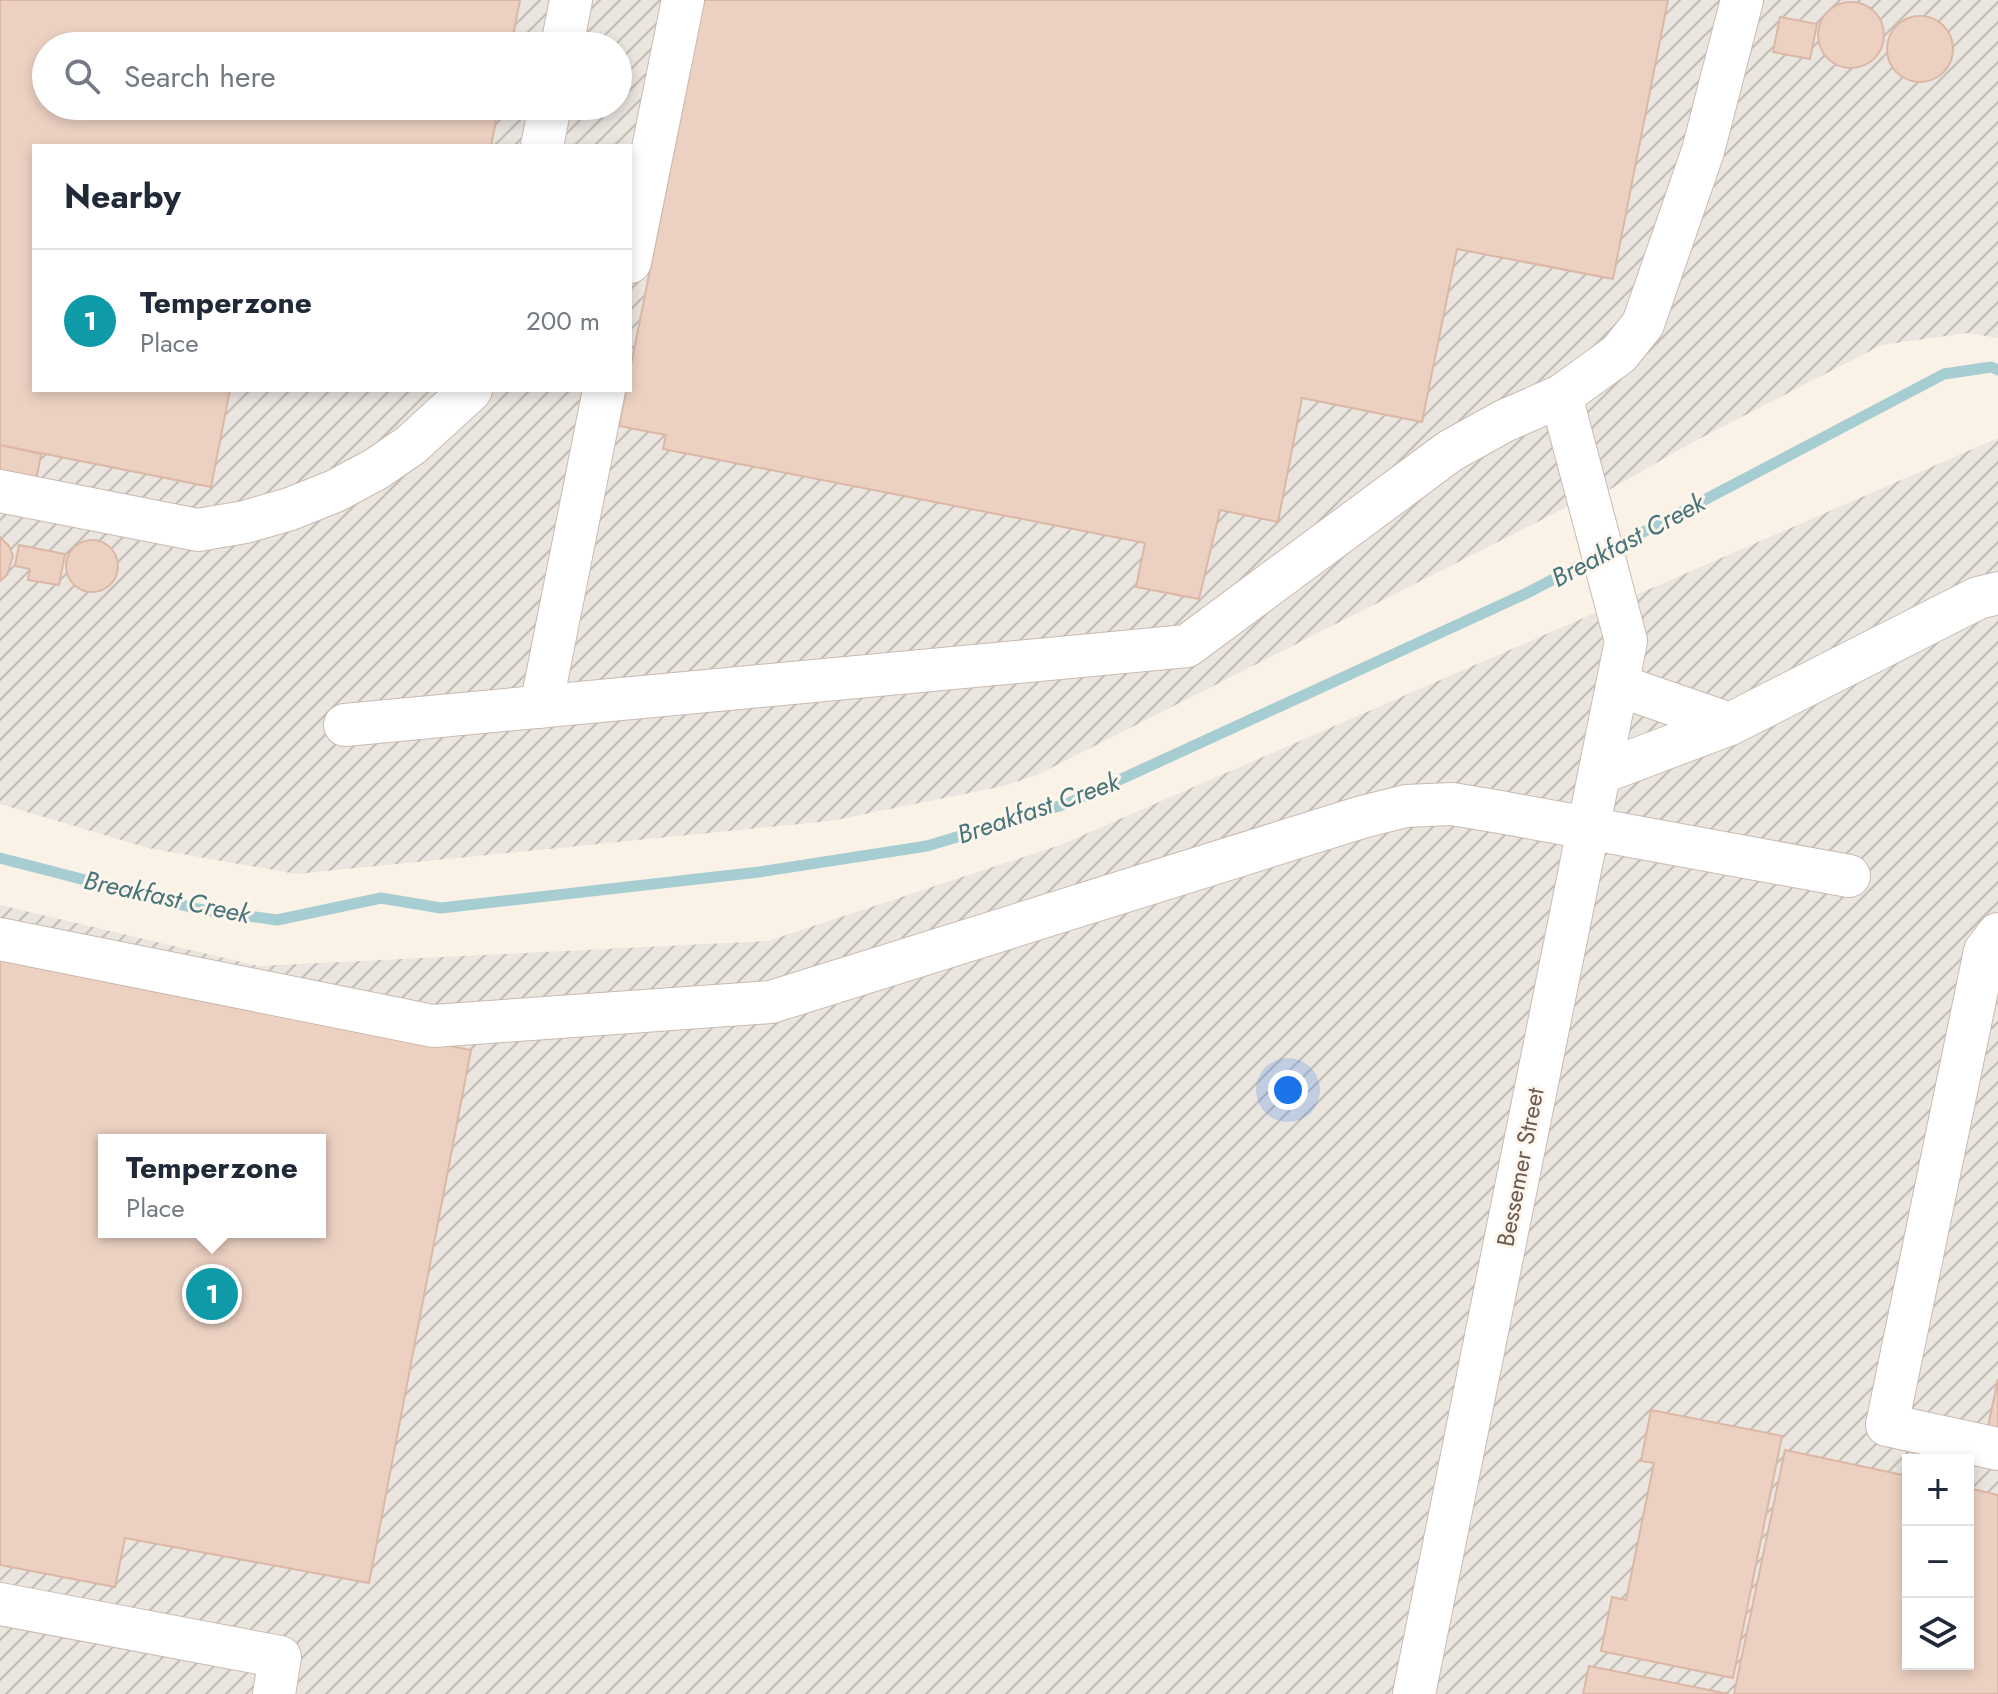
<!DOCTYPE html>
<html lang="en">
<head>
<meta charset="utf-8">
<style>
	:root { --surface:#fff; --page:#f6f6f7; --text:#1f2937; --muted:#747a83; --line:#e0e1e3; --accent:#d93025 }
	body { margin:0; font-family:Jost,sans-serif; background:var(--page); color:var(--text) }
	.controls { position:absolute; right:24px; bottom:24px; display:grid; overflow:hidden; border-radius:0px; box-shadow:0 4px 12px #0003 }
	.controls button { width:72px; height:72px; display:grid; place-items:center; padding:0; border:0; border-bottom:2px solid var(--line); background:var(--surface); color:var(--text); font:40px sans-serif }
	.you { position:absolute; left:1288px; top:1090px; width:28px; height:28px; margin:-20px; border:6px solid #fff; border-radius:50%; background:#1a73e8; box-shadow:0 0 0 12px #1a73e833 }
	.badge { display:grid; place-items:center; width:52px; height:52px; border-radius:50%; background:var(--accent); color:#fff; font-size:26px; font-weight:700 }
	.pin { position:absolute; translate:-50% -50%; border:4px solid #fff; box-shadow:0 2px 8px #0006 }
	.popup { position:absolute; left:98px; top:1134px; width:228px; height:104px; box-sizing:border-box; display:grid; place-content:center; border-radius:0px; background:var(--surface); filter:drop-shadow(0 2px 6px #0005); font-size:26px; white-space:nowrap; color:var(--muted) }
	.popup b { font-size:30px; color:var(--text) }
	.popup::after { content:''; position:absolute; left:50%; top:100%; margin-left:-16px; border:16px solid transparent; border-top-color:var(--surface) }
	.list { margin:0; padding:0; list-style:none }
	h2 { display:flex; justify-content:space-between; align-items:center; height:104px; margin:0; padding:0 32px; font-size:34px }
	h2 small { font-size:26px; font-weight:400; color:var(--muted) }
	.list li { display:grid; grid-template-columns:52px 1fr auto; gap:24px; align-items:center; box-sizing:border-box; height:144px; padding:0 32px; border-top:2px solid var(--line) }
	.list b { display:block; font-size:30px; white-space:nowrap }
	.list p { margin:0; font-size:26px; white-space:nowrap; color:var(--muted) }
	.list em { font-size:26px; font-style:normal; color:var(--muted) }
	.icon { flex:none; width:44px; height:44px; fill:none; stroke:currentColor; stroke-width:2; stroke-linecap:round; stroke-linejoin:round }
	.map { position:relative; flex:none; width:1998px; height:1694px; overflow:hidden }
	.search { position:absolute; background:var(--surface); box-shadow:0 4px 12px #0003; left:32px; top:32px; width:600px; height:88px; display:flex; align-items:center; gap:20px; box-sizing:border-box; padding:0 28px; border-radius:44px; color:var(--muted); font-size:30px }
	.panel { position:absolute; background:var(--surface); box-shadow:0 4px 12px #0003; left:32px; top:144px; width:600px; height:248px; border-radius:0px }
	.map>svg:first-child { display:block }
	.industrial { fill:url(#industrial-furrows); fill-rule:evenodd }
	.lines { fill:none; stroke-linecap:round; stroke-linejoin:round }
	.stream { stroke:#a6cdd1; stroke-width:11 }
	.building { fill:#ecd1c2; stroke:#dcb7a5; stroke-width:2; fill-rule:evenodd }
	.minor-casing { stroke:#cabaaf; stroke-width:44 }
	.minor { stroke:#fff; stroke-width:42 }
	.labels { text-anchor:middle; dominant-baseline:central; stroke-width:6; stroke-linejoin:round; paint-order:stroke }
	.street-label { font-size:24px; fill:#70594f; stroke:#fdf6ed }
	.water-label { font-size:26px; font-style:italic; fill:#47747b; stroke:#fdf6ed }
</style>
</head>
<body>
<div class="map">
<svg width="1998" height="1694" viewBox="0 0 1998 1694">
	<defs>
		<pattern id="industrial-furrows" width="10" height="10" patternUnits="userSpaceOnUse" patternTransform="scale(2)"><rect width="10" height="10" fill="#ebe5e0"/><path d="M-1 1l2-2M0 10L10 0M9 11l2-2" fill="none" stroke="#c3bdb8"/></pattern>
	</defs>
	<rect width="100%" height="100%" fill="#faf2e7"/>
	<path class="industrial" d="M0,0H1998V338L1968,333L1881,345L1695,441L1607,491L1563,509L1037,775L1004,786L830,821L296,874L148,848L0,804ZM46,46H618V106H46ZM34,146H630V390H34Z
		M1998,438V1694H0V905L258,966L768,941L1060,845ZM104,1140H320V1232H104ZM1908,1460H1968V1664H1908Z"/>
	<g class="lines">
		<path class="stream" d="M1611,549L1944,374L1991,367L1998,370
			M0,858L198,909L277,920L381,898L441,908L759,872L927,846L1069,803L1527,593L1596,557"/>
	</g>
	<path class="building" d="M0,0H520L511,46H46V106H499L491,146H34V390H230L211,487L0,445Z
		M704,0H1668L1613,279L1457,249L1422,422L1302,398L1278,522L1220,510L1199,599L1136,587L1145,543L663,449L666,435L619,426L626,390H630V370Z
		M1818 35a33 33 0 1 1 66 0a33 33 0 1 1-66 0Z
		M1887 49a33 33 0 1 1 66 0a33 33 0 1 1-66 0Z
		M1780,17L1817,24L1810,59L1773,52Z
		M0,445L41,454L36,481L0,474Z
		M0,537L9,546L13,556L7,575L0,581Z
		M66 566a26 26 0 1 1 52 0a26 26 0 1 1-52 0Z
		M19,545L65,554L59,585L28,580L30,569L15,566Z
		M0,960L471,1050L369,1583L125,1538L115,1587L0,1565ZM104,1140H320V1232H104Z
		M1998,1379V1433L1987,1431Z
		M1651,1410L1782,1436L1733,1678L1601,1651L1612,1597L1626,1600L1654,1463L1641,1461Z
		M1785,1450L1908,1476V1664H1968V1488L1998,1495V1694H1734Z
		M1589,1666L1729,1694H1583Z"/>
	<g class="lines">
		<g class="minor-casing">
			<path id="minor" d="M562,46L571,0
				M542,146L550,106
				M630,262L683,0
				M0,491L198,530L245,522L290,509L335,491L376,469L411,445L471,390
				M1617,685L1730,724
				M541,707L604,390
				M345,725L1187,646L1450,451L1504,421L1561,396
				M1600,773L1730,724L1978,598L1998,593
				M1998,934L1985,951L1887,1425L1998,1449
				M0,939L433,1026L771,1002L1362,817L1406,806L1452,804L1500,812L1849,876
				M0,1604L280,1657L274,1694
				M1414,1694L1626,641L1561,396L1619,354L1643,324L1703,151L1742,0"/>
		</g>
		<use href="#minor" class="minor"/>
	</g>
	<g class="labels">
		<g class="street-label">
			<text transform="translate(1520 1167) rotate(-79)">Bessemer Street</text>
		</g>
		<g class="water-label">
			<text transform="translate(1628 540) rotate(-28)">Breakfast Creek</text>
			<text transform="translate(1038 808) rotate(-19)">Breakfast Creek</text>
			<text transform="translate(167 897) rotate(12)">Breakfast Creek</text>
		</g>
	</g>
</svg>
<div class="controls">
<button>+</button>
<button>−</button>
<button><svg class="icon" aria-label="layers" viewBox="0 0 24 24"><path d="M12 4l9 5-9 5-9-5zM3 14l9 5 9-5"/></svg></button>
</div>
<div class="you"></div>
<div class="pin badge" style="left:212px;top:1294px;background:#0f9aa8">1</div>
<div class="popup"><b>Temperzone</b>Place</div>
<div class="search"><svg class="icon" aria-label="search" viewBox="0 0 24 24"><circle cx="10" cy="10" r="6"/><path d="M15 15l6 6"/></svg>Search here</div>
<section class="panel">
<h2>Nearby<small></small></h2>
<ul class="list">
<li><span class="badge" style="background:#0f9aa8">1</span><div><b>Temperzone</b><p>Place</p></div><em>200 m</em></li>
</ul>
</section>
</div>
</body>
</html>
